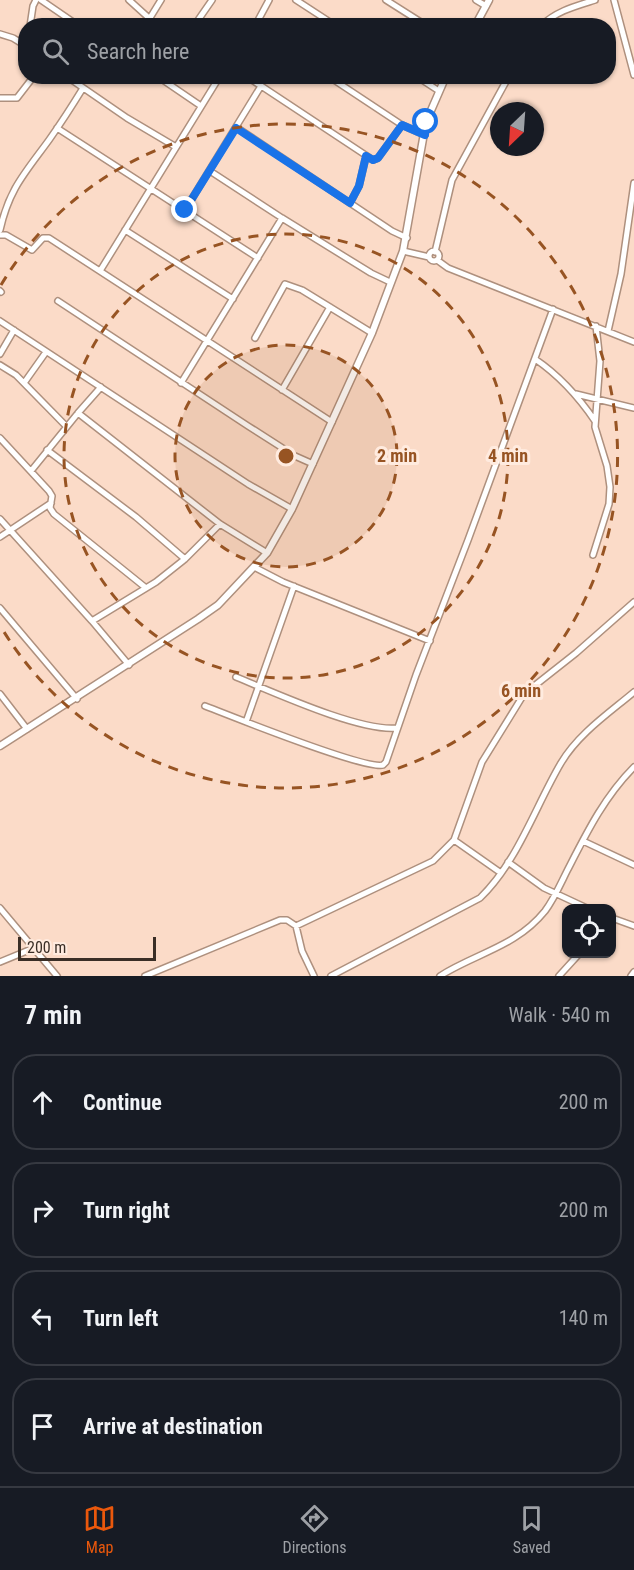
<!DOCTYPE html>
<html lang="en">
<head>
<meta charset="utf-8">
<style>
	:root { --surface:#171b24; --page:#242831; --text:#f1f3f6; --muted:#9ea1a6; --line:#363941; --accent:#ea580c }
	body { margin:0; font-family:"Roboto Condensed",sans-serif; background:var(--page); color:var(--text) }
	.controls { position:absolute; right:18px; bottom:18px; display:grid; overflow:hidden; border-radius:12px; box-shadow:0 2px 4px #0004 }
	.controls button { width:54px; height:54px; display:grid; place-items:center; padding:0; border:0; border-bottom:2px solid var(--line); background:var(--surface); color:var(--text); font:30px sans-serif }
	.compass { position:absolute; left:490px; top:102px; width:54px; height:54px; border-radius:50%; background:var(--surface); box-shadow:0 2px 4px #0004; rotate:205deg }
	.scale { position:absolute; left:18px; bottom:15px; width:138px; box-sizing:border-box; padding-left:6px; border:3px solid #3a2e26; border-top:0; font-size:16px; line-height:21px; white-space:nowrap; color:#3a2e26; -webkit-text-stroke:4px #ffebdf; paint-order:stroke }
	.stop { position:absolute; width:18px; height:18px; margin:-14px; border:4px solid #1a73e8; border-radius:50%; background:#fff }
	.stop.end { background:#1a73e8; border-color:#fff; box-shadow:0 2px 6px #0008 }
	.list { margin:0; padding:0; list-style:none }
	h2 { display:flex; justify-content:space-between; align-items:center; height:78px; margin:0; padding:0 24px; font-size:26px }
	h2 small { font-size:20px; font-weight:400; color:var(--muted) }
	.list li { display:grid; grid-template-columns:39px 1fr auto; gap:18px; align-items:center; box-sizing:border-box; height:96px; margin:0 12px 12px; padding:0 12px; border:2px solid var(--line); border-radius:24px }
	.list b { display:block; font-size:22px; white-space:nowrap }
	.list em { font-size:20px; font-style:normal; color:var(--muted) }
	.icon { flex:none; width:33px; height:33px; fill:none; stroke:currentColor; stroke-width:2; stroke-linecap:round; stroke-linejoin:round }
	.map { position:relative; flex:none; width:634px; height:976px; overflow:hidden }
	.search { position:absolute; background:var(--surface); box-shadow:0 2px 4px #0004; left:18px; right:18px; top:18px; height:66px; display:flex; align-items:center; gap:15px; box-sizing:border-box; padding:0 21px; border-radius:24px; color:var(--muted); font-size:22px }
	.sheet { height:510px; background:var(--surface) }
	nav { display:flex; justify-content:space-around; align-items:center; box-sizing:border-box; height:84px; border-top:2px solid var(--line); background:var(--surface); font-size:16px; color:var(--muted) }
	nav a { display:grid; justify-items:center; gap:3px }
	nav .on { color:var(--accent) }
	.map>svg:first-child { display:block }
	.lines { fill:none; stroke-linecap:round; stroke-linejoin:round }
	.minor-casing { stroke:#ae907e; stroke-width:8 }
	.tertiary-casing { stroke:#ae907e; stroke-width:9 }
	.minor { stroke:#fff; stroke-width:5 }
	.tertiary { stroke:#fff; stroke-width:6 }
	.route { stroke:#1a73e8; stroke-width:8 }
	.ring { fill:none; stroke:#975423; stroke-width:3; stroke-dasharray:10 8 }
	.centre { fill:#975423; stroke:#ffebdf; stroke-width:3 }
	.ring-label { font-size:18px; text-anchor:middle; font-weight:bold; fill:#975423; stroke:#ffebdf; stroke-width:6; stroke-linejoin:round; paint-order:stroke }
</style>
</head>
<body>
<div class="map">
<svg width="634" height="976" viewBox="0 0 634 976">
	<rect width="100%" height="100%" fill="#fbdbc8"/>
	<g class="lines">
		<g class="minor-casing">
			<path id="minor" d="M41,0L79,26
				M129,0L150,19
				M296,0L336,26
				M386,0L427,26
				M476,0L486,6
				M614,0L634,75
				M30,26L33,6L36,0
				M145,26L161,0
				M194,26L212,0
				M255,26L269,0
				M541,26C556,11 576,6 595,0
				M0,34L13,38L26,46
				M66,76L127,118L176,147
				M157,76L201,106
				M246,76L373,160L378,158L402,125
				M328,76L402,125L425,135
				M416,76L439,91
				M0,98H17L34,76
				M236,127L392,231L407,238
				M57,128L258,258
				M210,171L282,218L371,273L390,282
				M350,203L359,186L366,156
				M185,210L261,86
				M0,230C9,189 25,173 49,140C61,123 72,106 83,88
				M125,230L233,299
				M0,235H6L32,250L43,238H49L332,422
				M429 256a5 5 0 1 1 10 0a5 5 0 1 1-10 0Z
				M403,251L429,257
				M435,252L452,180L509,76
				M437,260L448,268L634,342
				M100,271L220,76
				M0,291L1,292
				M58,301L248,426L295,456L313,464
				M0,321L248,484L292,509
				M608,331L621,274L634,183
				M255,338L285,284L302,290L372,333
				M0,354L14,330
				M535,359C560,376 578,396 595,421
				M0,365L16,375L66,426
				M24,383L46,352
				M181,383L282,218
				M101,387L78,413L220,524L267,553
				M282,390L330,307
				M576,394L634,408
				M0,438L49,491L52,496L50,508L54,514L146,588
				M47,450L136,517L185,559
				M31,471L78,413
				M0,519L92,621L129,665
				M0,537L51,503
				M593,555L609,504L610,487L607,466L595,427L600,361L596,326
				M254,567L283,582L430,641
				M0,608L77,699
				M92,621L156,582L185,559L220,524
				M236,677C273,692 360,732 397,728
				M0,694L27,729
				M205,706C231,716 365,770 383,765L386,762L416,675L468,540L553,309
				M246,722L294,586
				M454,840L501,873
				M583,841L634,865
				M508,862L544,888L589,909
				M0,908L57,976
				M612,918L634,926
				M296,926L433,861L454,840L482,762L524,694L576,653L634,602
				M0,962L34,948
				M145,976L280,920H287L296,926L302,951L314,976
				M331,976L480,898C518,861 535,807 561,763C578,734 609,713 634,692
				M440,976C476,953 516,947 545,911C554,899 560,885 567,871C586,834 604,797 634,767
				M559,976L579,954
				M631,976L634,972"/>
		</g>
		<g class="tertiary-casing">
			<path id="tertiary" d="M475,26L489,0
				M0,746L198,619L218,605L267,553L292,509L372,333L403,251L426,122L446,76"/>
		</g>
		<use href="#minor" class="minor"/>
		<use href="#tertiary" class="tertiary"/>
	</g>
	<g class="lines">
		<path class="route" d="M185,210L236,128L350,203L359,186L366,156L373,160L378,158L402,125L425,135L426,122"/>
	</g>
	<circle cx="286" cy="456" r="111" fill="#975423" fill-opacity=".12"/>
	<g class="ring">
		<circle cx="286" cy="456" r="111"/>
		<circle cx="286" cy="456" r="222"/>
		<path d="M1 285A332 332 0 1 1 1 627"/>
	</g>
	<circle cx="286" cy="456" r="9" class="centre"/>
	<g class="ring-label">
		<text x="397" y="462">2 min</text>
		<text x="508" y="462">4 min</text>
		<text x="521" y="697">6 min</text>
	</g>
</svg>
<div class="controls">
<button><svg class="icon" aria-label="locate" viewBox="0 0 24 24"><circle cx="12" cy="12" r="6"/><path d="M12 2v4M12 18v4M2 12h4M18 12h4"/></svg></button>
</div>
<svg class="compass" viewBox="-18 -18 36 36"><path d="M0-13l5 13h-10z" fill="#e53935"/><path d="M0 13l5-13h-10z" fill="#9ea1a6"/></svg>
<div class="scale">200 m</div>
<div class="stop" style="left:426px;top:122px"></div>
<div class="stop end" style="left:185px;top:210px"></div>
<div class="search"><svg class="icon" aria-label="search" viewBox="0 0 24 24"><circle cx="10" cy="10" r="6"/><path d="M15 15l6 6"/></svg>Search here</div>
</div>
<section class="sheet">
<h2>7 min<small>Walk · 540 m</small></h2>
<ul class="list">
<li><svg class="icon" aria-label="ahead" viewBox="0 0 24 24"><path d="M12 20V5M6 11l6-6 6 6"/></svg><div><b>Continue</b></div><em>200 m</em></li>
<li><svg class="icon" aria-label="right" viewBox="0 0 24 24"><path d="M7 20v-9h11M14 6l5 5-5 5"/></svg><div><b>Turn right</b></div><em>200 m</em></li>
<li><svg class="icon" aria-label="left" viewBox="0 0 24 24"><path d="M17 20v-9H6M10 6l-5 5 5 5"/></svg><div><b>Turn left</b></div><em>140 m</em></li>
<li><svg class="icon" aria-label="arrive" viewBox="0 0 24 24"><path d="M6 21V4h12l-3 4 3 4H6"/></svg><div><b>Arrive at destination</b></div></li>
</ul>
</section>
<nav>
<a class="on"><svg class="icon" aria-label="map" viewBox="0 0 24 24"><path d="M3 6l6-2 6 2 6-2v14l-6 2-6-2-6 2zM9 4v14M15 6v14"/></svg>Map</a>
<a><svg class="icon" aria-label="directions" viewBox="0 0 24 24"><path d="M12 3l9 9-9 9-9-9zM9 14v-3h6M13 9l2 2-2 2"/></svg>Directions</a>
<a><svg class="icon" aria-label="saved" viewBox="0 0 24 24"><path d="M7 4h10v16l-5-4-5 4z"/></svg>Saved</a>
</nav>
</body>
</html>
